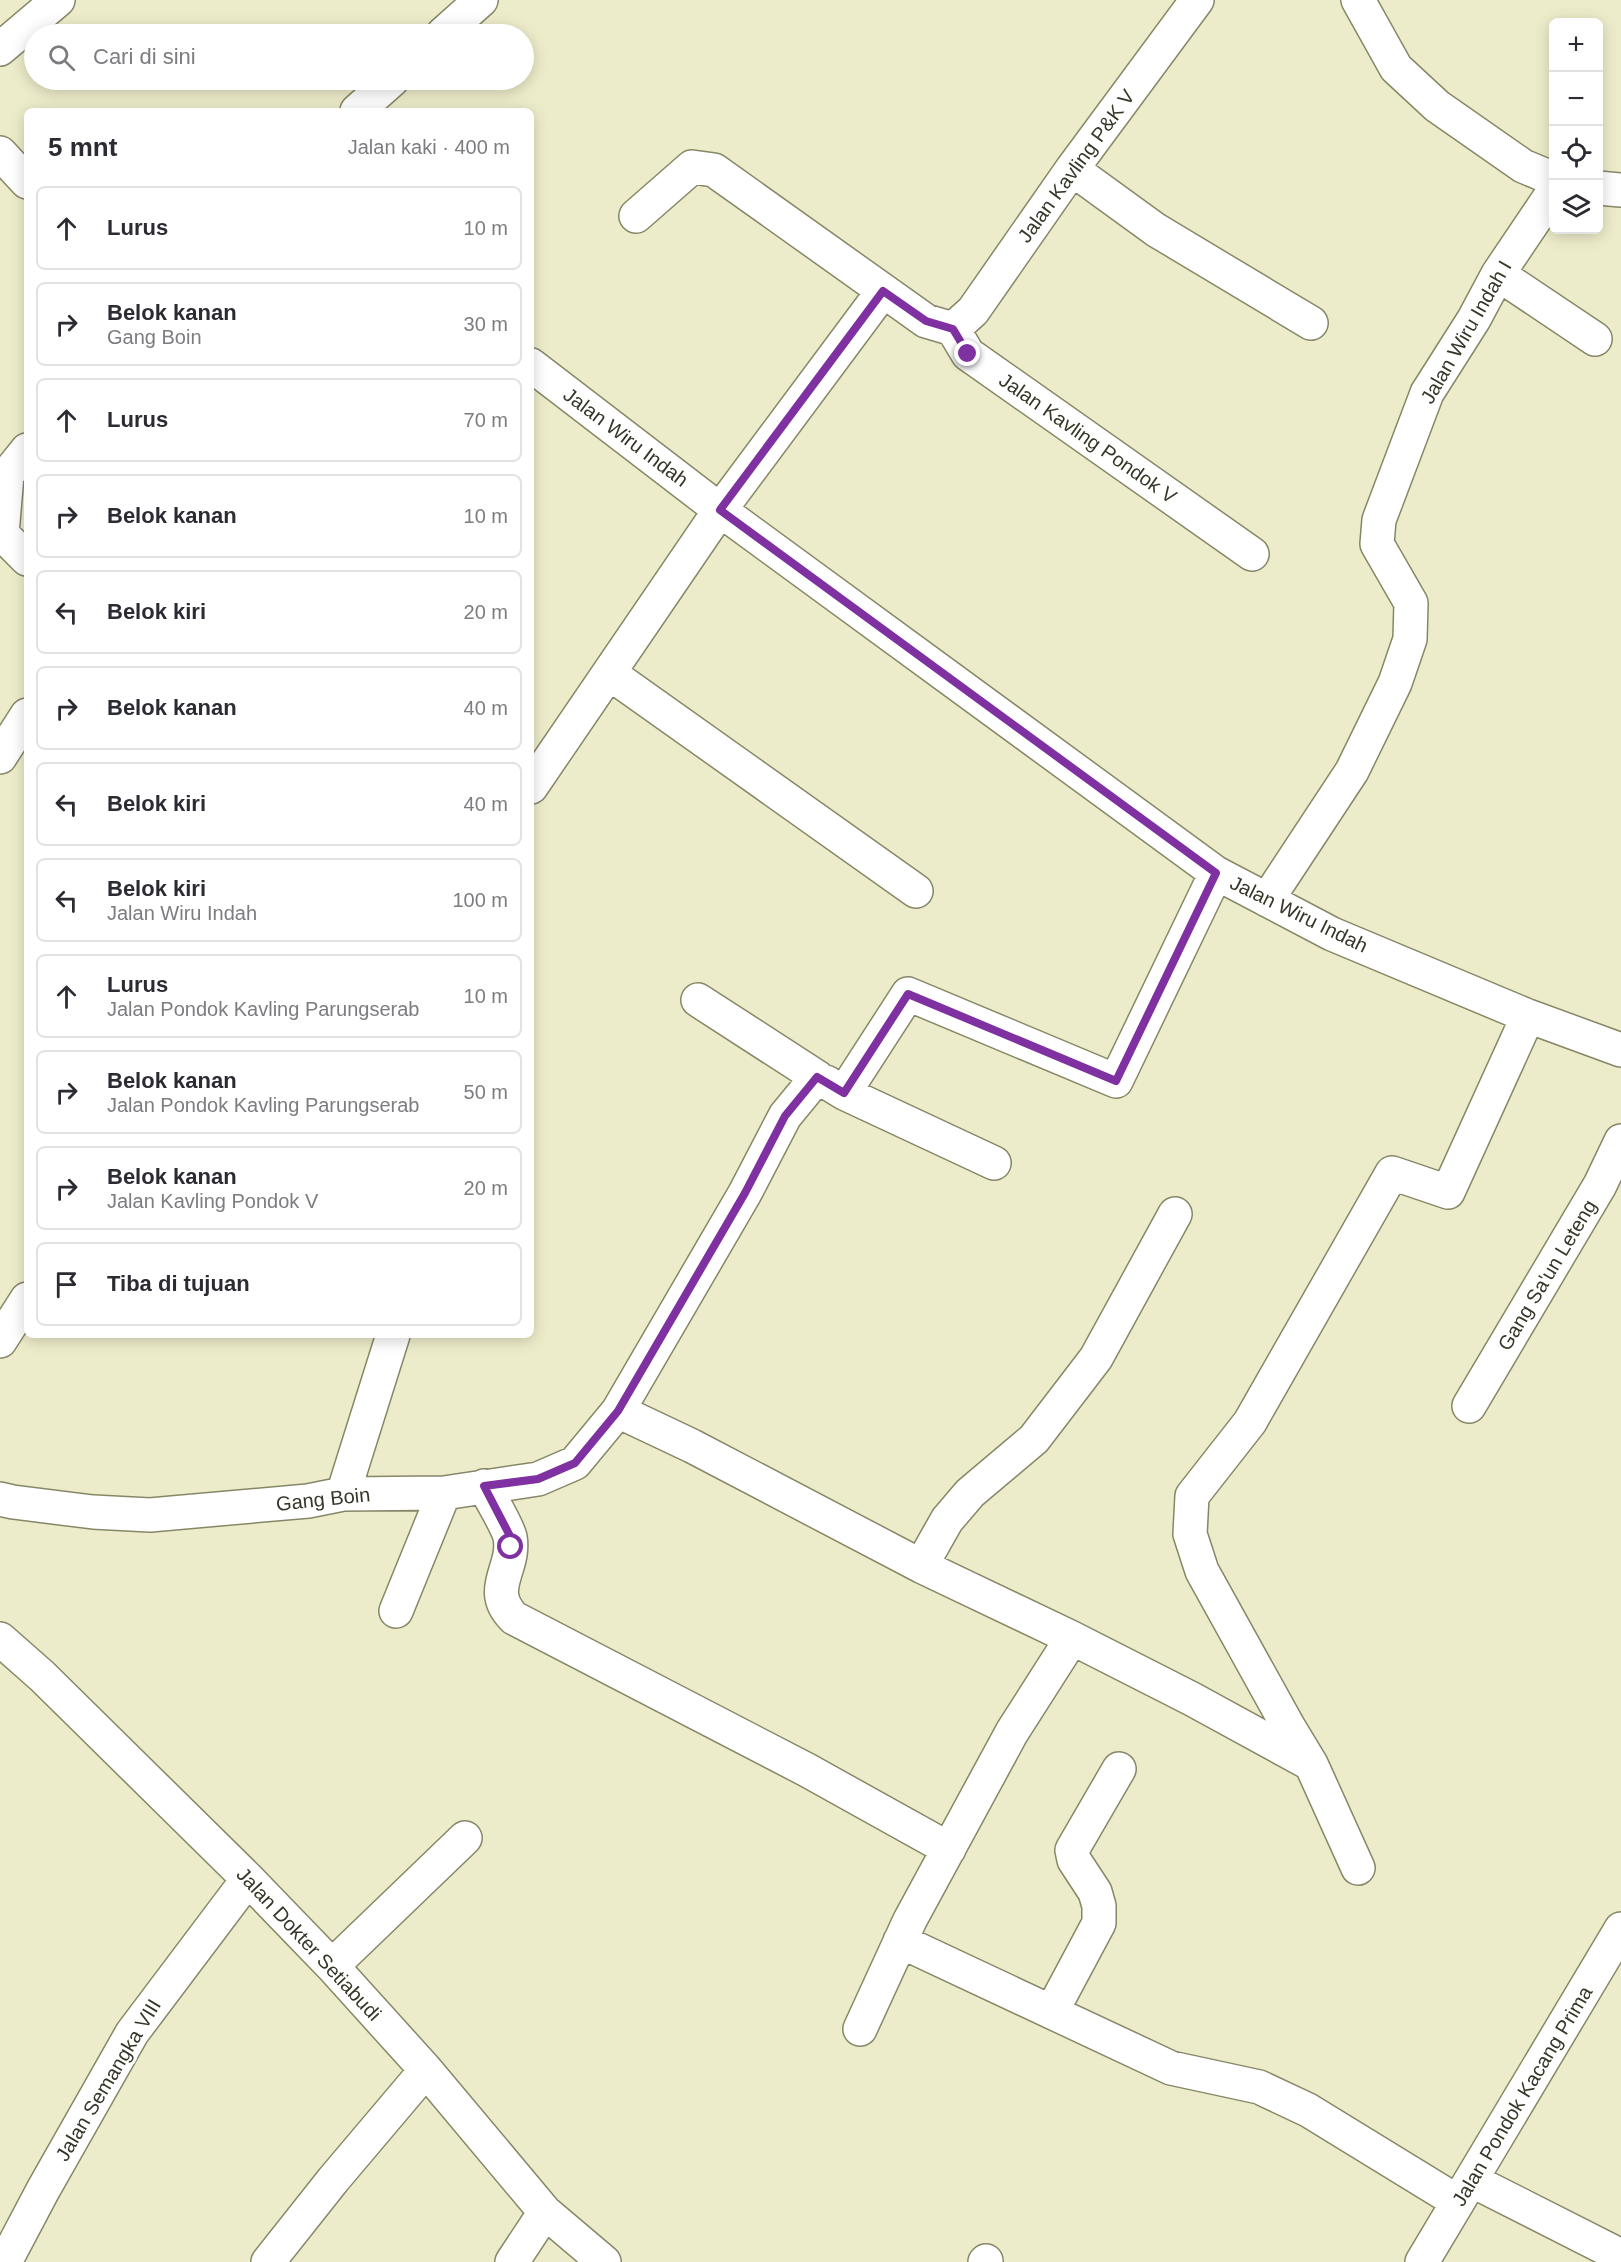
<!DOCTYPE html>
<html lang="id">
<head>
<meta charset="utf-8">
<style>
	:root { --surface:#fff; --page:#f7f7f7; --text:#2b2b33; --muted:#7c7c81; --line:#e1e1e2 }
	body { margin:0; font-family:Helvetica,sans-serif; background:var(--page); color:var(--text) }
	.controls { position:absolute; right:18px; top:18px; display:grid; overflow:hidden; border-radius:9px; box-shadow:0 3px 15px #0003 }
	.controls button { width:54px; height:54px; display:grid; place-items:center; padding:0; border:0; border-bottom:2px solid var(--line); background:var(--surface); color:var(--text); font:30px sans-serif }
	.stop { position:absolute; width:18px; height:18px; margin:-14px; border:4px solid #7f30a1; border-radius:50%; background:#fff }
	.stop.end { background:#7f30a1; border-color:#fff; box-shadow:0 2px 6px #0008 }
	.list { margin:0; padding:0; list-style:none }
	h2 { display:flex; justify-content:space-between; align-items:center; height:78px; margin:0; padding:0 24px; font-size:26px }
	h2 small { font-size:20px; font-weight:400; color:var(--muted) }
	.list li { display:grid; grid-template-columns:39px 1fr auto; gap:18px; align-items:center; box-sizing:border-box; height:84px; margin:0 12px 12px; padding:0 12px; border:2px solid var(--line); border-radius:9px }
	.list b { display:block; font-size:22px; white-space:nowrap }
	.list p { margin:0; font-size:20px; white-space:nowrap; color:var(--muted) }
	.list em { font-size:20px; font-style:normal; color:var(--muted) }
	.icon { flex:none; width:33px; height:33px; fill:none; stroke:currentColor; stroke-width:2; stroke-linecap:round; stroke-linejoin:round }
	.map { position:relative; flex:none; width:1621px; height:2262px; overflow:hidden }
	.search { position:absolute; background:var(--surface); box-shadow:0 3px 15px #0003; left:24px; top:24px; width:510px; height:66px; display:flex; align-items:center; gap:15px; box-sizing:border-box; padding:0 21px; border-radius:33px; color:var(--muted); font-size:22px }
	.panel { position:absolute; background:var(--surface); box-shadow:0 3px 15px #0003; left:24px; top:108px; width:510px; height:1230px; border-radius:9px }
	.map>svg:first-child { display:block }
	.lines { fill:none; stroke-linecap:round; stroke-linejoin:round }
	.minor-casing { stroke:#878768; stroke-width:36 }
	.minor { stroke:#fff; stroke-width:33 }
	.route { stroke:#7f30a1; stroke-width:8 }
	.labels { text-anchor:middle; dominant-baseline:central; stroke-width:6; stroke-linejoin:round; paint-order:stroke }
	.street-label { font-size:20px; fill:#373629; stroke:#fff }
</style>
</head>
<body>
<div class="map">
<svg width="1621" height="2262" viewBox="0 0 1621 2262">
	<rect width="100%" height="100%" fill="#edecca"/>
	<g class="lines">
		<g class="minor-casing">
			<path id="minor" d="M1358,0L1396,68L1437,106L1523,166L1554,179
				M443,34L481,0
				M0,49L58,0
				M357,111L392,80
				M0,153L27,182
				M1072,169L1156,230L1311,323
				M1598,188L1621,190
				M636,216L692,167L714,170L926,321L953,329L968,354L1252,554
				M1498,274L1595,339
				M953,329L973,311L1072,169L1197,0
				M531,365L720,510L883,291
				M27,450L7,475L2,534L27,559
				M609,673L916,891
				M0,757L27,715
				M531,787L720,510L1216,873L1332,934L1528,1016L1621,1050
				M1267,900L1352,771L1395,683L1410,639L1411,603L1377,544L1379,520L1427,393L1474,319L1498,274L1554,191
				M826,1082L844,1093L994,1163
				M844,1093L908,994L1116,1081L1216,873
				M0,1341L27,1299
				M1469,1406L1600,1185L1621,1141
				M618,1411L692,1446L921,1566L1072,1638L1012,1732L910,1920L860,2029
				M484,1486C491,1499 507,1525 510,1537C516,1569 485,1589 514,1618L807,1770L949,1849
				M343,1494L393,1335
				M0,1499L13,1502L93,1512L150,1515L308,1501L343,1494L444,1493L538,1479L575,1463L618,1411L745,1193L785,1116L817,1077L698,1000
				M921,1566L947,1520L970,1493L1034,1439L1096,1358L1175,1214
				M396,1611L444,1493
				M1072,1638L1192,1699L1309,1763
				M0,1639L42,1676L248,1879L332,1966L426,2070L545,2212L604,2262
				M1358,1868L1311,1764L1288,1726L1202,1571L1190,1534L1192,1496L1250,1422L1392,1173L1448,1192L1528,1016
				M900,1941L1171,2068L1259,2087L1308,2110L1458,2202
				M332,1966L465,1838
				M1052,2011L1099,1923V1906L1095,1892L1074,1860L1072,1850L1119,1769
				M1471,2180L1621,2256
				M5,2262L43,2190L132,2033L248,1879
				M268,2262L333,2180L426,2070
				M512,2262L545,2212
				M985,2262L986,2261
				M1422,2262L1621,1929"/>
		</g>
		<use href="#minor" class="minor"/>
	</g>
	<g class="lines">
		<path class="route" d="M511,1547L509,1534L484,1486L538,1479L575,1463L618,1411L745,1193L785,1116L817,1077L844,1093L908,994L1116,1081L1216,873L720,510L883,291L926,321L953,329L968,354"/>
	</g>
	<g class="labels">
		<g class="street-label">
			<text transform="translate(1076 166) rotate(-54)">Jalan Kavling P&amp;K V</text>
			<text transform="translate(1466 332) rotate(-60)">Jalan Wiru Indah I</text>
			<text transform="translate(626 437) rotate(37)">Jalan Wiru Indah</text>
			<text transform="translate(1088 438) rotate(35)">Jalan Kavling Pondok V</text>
			<text transform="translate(1299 914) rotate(26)">Jalan Wiru Indah</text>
			<text transform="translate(1547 1275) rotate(-59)">Gang Sa'un Leteng</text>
			<text transform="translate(323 1499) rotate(-6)">Gang Boin</text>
			<text transform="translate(309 1944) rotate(47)">Jalan Dokter Setiabudi</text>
			<text transform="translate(108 2080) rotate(-59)">Jalan Semangka VIII</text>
			<text transform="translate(1522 2096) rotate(-59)">Jalan Pondok Kacang Prima</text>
		</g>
	</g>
</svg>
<div class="controls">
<button>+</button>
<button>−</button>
<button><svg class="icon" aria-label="locate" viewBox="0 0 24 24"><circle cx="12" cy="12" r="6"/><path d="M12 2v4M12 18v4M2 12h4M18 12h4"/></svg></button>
<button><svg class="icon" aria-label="layers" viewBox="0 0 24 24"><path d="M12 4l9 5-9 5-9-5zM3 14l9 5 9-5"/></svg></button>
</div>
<div class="stop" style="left:511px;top:1547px"></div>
<div class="stop end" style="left:968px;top:354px"></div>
<div class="search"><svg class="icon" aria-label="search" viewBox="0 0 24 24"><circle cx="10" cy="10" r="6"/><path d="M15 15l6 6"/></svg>Cari di sini</div>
<section class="panel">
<h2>5 mnt<small>Jalan kaki · 400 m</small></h2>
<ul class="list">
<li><svg class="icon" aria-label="ahead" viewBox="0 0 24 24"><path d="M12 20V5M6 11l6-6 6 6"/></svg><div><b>Lurus</b></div><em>10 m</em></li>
<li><svg class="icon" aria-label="right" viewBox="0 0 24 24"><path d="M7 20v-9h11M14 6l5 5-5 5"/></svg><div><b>Belok kanan</b><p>Gang Boin</p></div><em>30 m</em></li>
<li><svg class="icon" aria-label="ahead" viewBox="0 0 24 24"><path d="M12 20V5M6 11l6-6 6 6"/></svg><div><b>Lurus</b></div><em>70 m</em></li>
<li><svg class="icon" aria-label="right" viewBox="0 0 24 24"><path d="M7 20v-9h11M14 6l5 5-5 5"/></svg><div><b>Belok kanan</b></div><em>10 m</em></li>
<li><svg class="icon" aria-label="left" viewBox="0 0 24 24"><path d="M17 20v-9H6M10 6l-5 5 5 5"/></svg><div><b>Belok kiri</b></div><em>20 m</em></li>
<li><svg class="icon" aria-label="right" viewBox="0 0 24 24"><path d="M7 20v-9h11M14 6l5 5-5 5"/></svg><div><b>Belok kanan</b></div><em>40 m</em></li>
<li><svg class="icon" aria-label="left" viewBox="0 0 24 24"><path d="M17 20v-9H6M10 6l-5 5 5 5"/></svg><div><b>Belok kiri</b></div><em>40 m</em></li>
<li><svg class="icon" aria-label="left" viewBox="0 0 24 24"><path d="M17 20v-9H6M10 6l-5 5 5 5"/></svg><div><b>Belok kiri</b><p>Jalan Wiru Indah</p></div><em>100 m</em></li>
<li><svg class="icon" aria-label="ahead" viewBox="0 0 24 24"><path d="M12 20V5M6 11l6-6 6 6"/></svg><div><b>Lurus</b><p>Jalan Pondok Kavling Parungserab</p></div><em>10 m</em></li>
<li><svg class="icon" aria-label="right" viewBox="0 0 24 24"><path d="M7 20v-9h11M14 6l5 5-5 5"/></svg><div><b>Belok kanan</b><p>Jalan Pondok Kavling Parungserab</p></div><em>50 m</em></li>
<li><svg class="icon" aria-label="right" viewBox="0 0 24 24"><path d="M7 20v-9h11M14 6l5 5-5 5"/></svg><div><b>Belok kanan</b><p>Jalan Kavling Pondok V</p></div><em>20 m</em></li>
<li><svg class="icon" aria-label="arrive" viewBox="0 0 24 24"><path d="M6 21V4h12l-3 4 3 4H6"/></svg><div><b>Tiba di tujuan</b></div></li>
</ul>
</section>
</div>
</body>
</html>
